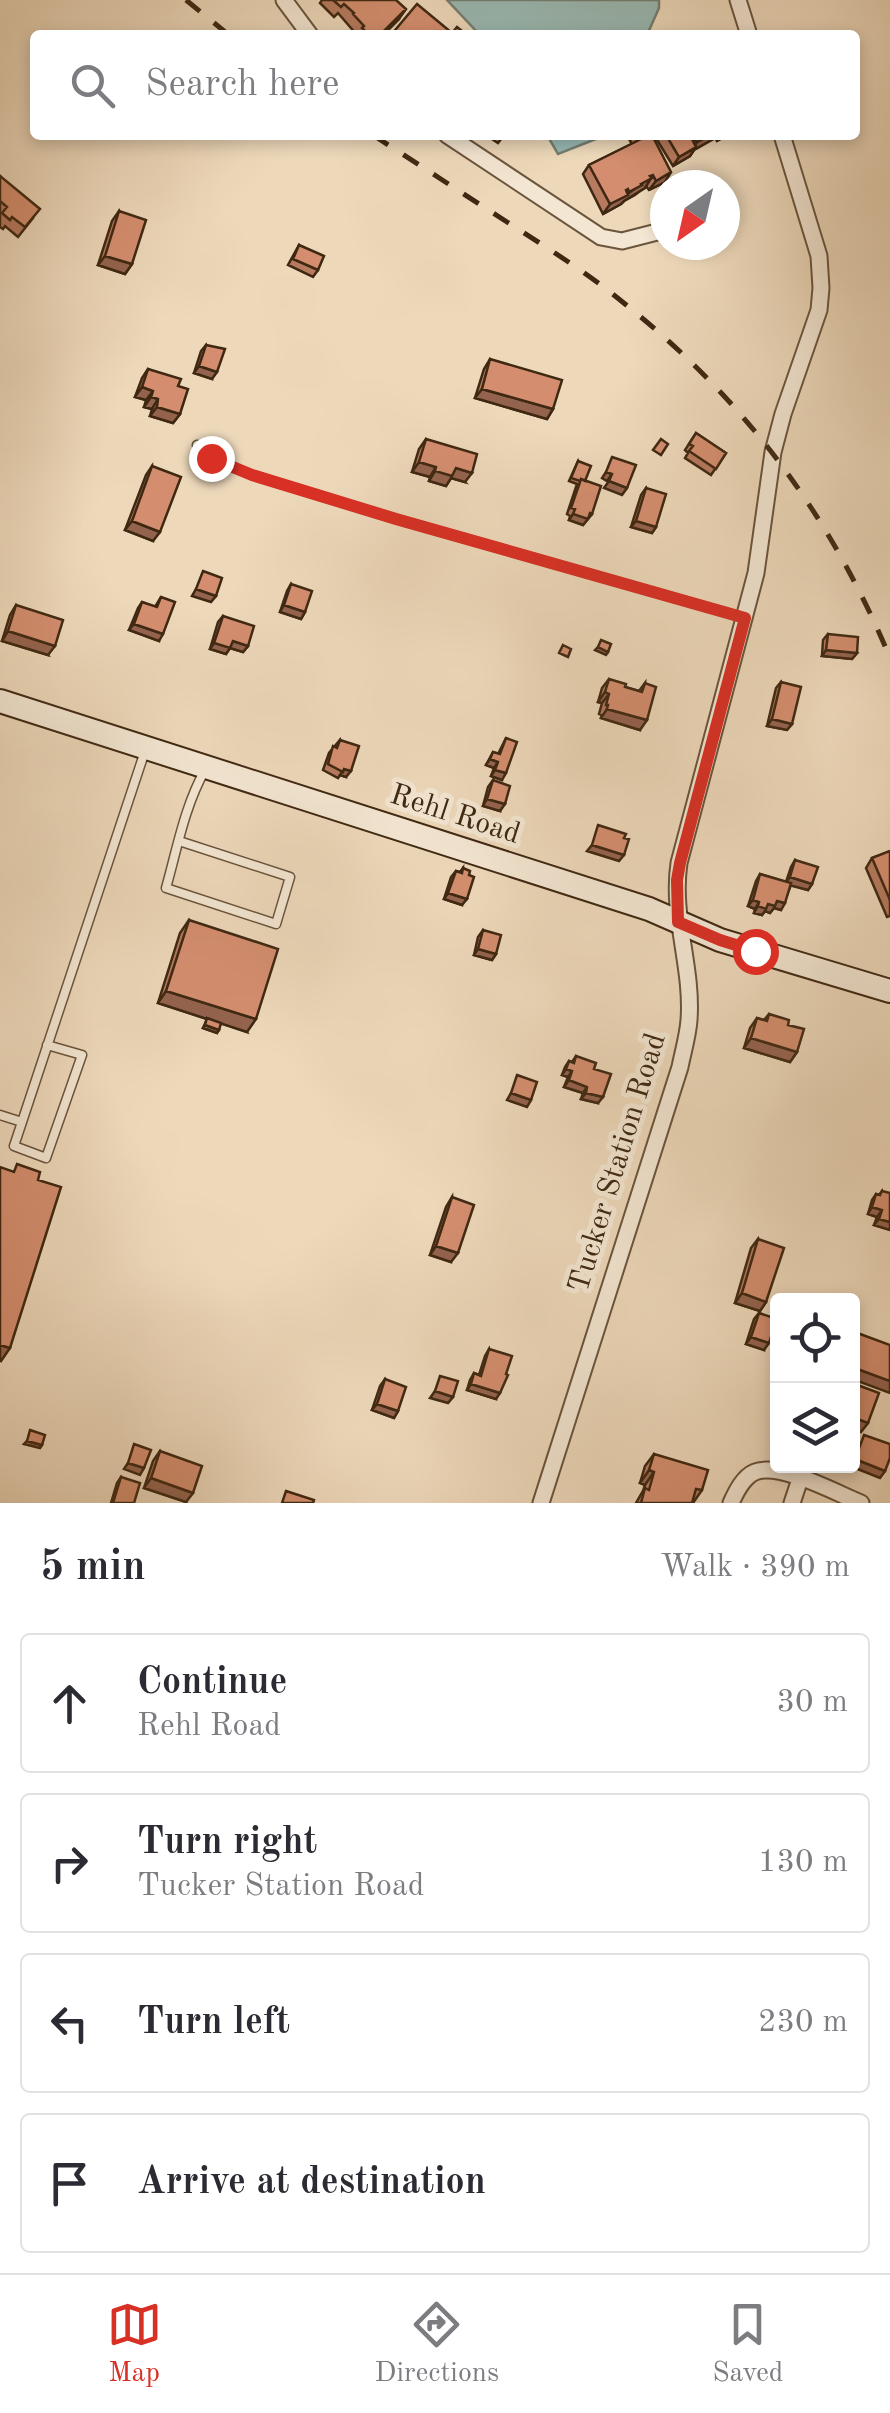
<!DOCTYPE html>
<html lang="en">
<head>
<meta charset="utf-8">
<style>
	:root { --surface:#fff; --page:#f7f7f7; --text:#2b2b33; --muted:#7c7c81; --line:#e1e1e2; --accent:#d93025 }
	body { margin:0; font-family:"Old Standard TT",serif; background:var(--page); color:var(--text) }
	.controls { position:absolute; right:30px; bottom:30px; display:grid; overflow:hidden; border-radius:10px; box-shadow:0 5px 15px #0003 }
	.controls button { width:90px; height:90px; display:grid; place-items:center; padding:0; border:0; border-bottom:2px solid var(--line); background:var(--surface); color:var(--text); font:50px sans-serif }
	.compass { position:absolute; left:650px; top:170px; width:90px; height:90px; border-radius:50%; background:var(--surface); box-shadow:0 5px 15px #0003; rotate:214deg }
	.stop { position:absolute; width:30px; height:30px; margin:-22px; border:8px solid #d93025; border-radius:50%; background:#fff }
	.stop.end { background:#d93025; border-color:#fff; box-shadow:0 2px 10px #0008 }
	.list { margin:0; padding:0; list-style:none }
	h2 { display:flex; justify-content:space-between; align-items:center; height:130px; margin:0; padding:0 40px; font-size:42px }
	h2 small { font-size:32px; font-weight:400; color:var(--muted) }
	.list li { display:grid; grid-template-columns:65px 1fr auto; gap:30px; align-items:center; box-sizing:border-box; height:140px; margin:0 20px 20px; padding:0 20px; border:2px solid var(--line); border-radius:10px }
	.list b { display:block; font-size:38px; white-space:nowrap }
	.list p { margin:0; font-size:32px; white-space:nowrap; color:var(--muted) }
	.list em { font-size:32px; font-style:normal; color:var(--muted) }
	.icon { flex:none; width:55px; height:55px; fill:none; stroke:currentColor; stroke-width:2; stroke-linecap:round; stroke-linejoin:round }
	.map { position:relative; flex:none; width:890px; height:1503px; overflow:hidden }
	.search { position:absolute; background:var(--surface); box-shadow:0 5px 15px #0003; left:30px; right:30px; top:30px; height:110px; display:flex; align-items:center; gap:25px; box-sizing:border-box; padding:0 35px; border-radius:10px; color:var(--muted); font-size:38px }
	.sheet { height:770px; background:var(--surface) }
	nav { display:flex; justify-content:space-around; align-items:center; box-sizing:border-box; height:140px; border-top:2px solid var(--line); background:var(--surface); font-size:28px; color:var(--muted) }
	nav a { display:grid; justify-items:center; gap:5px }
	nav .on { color:var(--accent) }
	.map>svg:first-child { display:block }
	.water { fill:#99b9b3; stroke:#757f73; stroke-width:2.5 }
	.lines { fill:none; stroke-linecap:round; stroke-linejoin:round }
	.lane-casing { stroke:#6a543c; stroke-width:11 }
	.street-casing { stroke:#6a543c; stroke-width:19 }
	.secondary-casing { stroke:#3f2812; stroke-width:26 }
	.lane { stroke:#f3e6d2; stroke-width:8 }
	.street { stroke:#f3e6d2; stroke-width:15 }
	.secondary { stroke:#f3e6d2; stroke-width:22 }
	.rail { stroke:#3f2812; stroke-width:5; stroke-dasharray:18 18; stroke-linecap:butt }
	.wall { fill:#b67a5f; stroke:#3f2812; stroke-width:2.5 }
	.shaded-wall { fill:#94634e; stroke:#3f2812; stroke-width:2.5 }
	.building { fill:#d48e6f; stroke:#3f2812; stroke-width:2.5 }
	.route { stroke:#d93025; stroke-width:12 }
	.labels { text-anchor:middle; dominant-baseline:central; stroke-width:10; stroke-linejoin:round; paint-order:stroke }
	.street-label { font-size:30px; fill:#3f2812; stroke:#f3e6d2 }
</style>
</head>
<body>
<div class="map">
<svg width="890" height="1503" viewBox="0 0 890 1503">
	<rect width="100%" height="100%" fill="#edd8ba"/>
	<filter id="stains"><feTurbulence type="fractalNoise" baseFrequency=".002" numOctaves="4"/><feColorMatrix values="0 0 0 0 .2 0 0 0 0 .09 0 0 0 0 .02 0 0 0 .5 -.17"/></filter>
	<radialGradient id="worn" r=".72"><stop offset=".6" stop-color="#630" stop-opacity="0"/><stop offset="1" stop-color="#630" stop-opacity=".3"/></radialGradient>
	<path class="water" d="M447,0H659V8L647,35H480Z
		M547,135H606L558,154Z"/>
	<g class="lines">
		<g class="lane-casing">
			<path id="lane" d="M197,445L211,458L252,475L396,519L745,618
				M179,841L290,877L276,924L166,888C177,849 185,805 205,770
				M0,1115L22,1122L145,751
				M22,1122L14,1146L46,1158L82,1055L47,1045"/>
		</g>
		<g class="street-casing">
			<path id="street" d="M284,0L310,35
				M738,0L749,35
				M447,135L601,237L622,241L665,230
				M541,1503L680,1067C683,1052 688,1035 689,1020C693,967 671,917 679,863L756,573L773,452L783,414L819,310L821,288L819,256L782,135
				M731,1503C736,1492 743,1477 755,1472C780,1462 836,1493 861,1503
				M792,1503L800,1479"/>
		</g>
		<g class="secondary-casing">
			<path id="secondary" d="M0,701L649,909L720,940L890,991"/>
		</g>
		<use href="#lane" class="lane"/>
		<use href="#street" class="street"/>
		<use href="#secondary" class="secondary"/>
		<path class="rail" d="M186,0L229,35
			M373,135C418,164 462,193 507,222C547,248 588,273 625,304C745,400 831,516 890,658"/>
	</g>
	<path class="wall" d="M322,0H396L399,19L383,35H357L338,13L334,17L320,3Z
		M486,135H504L498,143Z
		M632,135H652L665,182L649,190L646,186L635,195L624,201L621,204L603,214L583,174L589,165L632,144L629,139Z
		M654,135H728L717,141L715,138L694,150L690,156L673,166Z
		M0,176L33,218L18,237L5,226L3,229L0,227Z
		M119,211L132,264L125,274L98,265L112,221Z
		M299,245L318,270L313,277L288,265Z
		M206,345L212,379L194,373L201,351Z
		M490,359L553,409L547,419L475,398L484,369Z
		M148,369L178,386L180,414L173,423L150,416L152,409L144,407L146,400L135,397L142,378Z
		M696,433L726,453L711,475L685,458L688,453L685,450Z
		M426,439L465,482L451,478L446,486L429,481L430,477L412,472L419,449Z
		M578,461L585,481L592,514L583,525L569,520L570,516L567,514L577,484L569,481Z
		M152,466L153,541L125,530L146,475Z
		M646,488L656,527L652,533L631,527L641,495Z
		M291,584L305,612L301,619L280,612L287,591Z
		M161,597L159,641L129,630L138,608L142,602L155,607Z
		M16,605L48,655L2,641L10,615Z
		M223,616L248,646L243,652L230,648L226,654L210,649L218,622Z
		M828,634L857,653L852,659L822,656L823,640Z
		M609,679L625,687L639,691L645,683L640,730L601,718L602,715L599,714L602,703L598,702L602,688Z
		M781,682L792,724L787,730L767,726L776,688Z
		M506,738L502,780L491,776L494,768L486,765L493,752L498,754Z
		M340,740L346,777L340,775L338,778L323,770L329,753Z
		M493,780L500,811L483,806L488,787Z
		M890,851V916L887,917L866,868L872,858Z
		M795,860L812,884L808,890L791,885L781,910L774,908L770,913L765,911L762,915L754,913L755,909L748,906L756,881L760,874L786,882L791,867Z
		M463,868L462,905L444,899L451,877L456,871L460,872Z
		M189,920L247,1032L221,1023L217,1033L203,1028L207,1019L158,1003L180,933Z
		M483,930L496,954L492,960L474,955L478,937Z
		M769,1014L788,1025L797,1052L790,1062L744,1048L750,1028L757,1018L764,1020Z
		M576,1056L594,1069L598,1103L581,1099L583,1093L564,1087L568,1077L562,1075L565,1067L569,1061L572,1062Z
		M882,1191L890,1230L874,1225L877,1217L868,1214L872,1200L876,1194L879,1195Z
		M452,1197L451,1262L430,1255L446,1207Z
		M758,1239L766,1302L760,1311L735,1303L751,1248Z
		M759,1313L764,1350L746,1344L754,1319Z
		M489,1349L496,1399L467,1390L470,1380L474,1373L479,1375L485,1356Z
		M385,1379L398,1411L394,1418L372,1410L380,1386Z
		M160,1451L186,1502L144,1488L153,1461Z
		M654,1454L702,1490L693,1503H636L643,1491L645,1485L640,1483L645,1466Z
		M121,1477L134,1503H111L117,1483Z"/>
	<path class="shaded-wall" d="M406,9L399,19L383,35H380Z
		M710,135H717L715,138L694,150L690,156L673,166L679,157L693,149L697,142Z
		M671,172L665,182L649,190L656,181Z
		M653,175L645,188L624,201L621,204L603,214L610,204L628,189L622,198Z
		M105,256L132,264L125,274L98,265Z
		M199,366L217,372L212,379L194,373Z
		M142,387L153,391L146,400L135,397Z
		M482,389L553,409L547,419L475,398Z
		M151,397L158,399L152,409L144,407Z
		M157,407L180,414L173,423L150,416Z
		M419,462L436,467L430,477L412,472Z
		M456,468L472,473L465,482L451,478L446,486L429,481L435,471Z
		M606,472L612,474L607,481L602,478Z
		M609,481L627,488L622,495L604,488Z
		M590,513L592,514L583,525L569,520L573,514Z
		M132,521L160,532L153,541L125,530Z
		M636,521L656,527L652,533L631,527Z
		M196,589L216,596L211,602L192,596Z
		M284,605L305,612L301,619L280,612Z
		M134,624L163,634L159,641L129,630Z
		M8,631L55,646L48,655L2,641Z
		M233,641L248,646L243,652L230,648L226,654L210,649L214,643Z
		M598,647L608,652L606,655L595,650Z
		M826,650L857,653L852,659L822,656Z
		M605,692L609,694L602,703L598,702Z
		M607,709L647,720L640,730L601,718Z
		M772,719L792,724L787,730L767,726Z
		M490,759L498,762L494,768L486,765Z
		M344,769L351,771L346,777L340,775Z
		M495,770L506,773L502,780L491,776Z
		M487,799L505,804L500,811L483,806Z
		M592,845L624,855L619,861L587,851Z
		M790,877L812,884L808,890L785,884Z
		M448,893L467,899L462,905L444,899Z
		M753,900L759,902L755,909L748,906Z
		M777,901L785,903L781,910L774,908L770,913L765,911L762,915L754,913L758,906Z
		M478,949L496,954L492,960L474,955Z
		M166,991L256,1019L247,1032L158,1003Z
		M205,1025L219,1030L217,1033L203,1028Z
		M751,1038L797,1052L790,1062L744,1048Z
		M566,1069L572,1071L568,1077L562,1075Z
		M569,1080L587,1087L583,1093L564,1087Z
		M511,1093L531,1100L527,1107L507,1100Z
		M586,1093L603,1097L598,1103L581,1099Z
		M872,1207L882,1210L877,1217L868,1214Z
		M879,1219L890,1222V1230L874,1225Z
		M436,1246L458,1253L451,1262L430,1255Z
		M742,1293L766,1302L760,1311L735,1303Z
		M751,1337L769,1343L764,1350L746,1344Z
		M0,1345L10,1348L1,1361L0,1360Z
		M852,1367L890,1381V1393L852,1379Z
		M471,1384L500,1393L496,1399L467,1390Z
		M435,1391L453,1397L448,1403L430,1398Z
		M377,1404L398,1411L394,1418L372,1410Z
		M852,1417L868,1423L861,1432L852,1429Z
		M27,1441L42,1445L40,1448L24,1444Z
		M855,1459L885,1471L880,1478L850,1466H852Z
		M128,1463L144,1468L140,1475L124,1469Z
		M649,1470L654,1472L645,1485L640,1483Z
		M151,1478L193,1493L186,1502L144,1488Z"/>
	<path class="building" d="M333,0H396L406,9L380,35H369L362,28L364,26L353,14L354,13L344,4L341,7Z
		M417,4L452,33L457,27L467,35H391Z
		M639,135H652L671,172L656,181L653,175L650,176L652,178L641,184L642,185L629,192L628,189L626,190L628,195L610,204L589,165L641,139Z
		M666,135H710L697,142L696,140L693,141L696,147L679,157Z
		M0,176L40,209L25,227L12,217L10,220L2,213L7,207L0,201Z
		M119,211L146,220L132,264L105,256Z
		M299,245L324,256L318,270L293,259Z
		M206,345L225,349L217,372L199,366Z
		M490,359L562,380L553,409L482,389Z
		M148,369L181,379L178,386L188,389L180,414L157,407L158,399L151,397L153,391L142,387Z
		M696,433L726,453L716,469L689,451L693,446L689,444Z
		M426,439L477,454L472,473L456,468L452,476L435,471L436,467L419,462Z
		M661,439L668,444L661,455L653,450Z
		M612,457L636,465L627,488L609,481L612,474L606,472Z
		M578,461L591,466L585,481L581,479L580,481L571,478Z
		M152,466L181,477L160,532L132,521Z
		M581,479L601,486L592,514L590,513L588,519L573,514L575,509L571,508Z
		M646,488L666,494L656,527L636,521Z
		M203,571L222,578L216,596L196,589Z
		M291,584L312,591L305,612L284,605Z
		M161,597L175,602L163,634L134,624L142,602L157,607Z
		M16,605L63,620L55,646L8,631Z
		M223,616L254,626L248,646L233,641L230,648L214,643Z
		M828,634L858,637L857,653L826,650Z
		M601,640L611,644L608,652L598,647Z
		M563,645L571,649L568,657L559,653Z
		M609,679L626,684L625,687L642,692L645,683L656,687L647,720L607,709L608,705H606L609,694L605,692Z
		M781,682L801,687L792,724L772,719Z
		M506,738L517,742L506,773L495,770L498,762L490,759L493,752L500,754Z
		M340,740L359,746L351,771L344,769L343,772L328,764L333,746L337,748Z
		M493,780L510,786L505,804L487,799Z
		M598,825L626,834L624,838L629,839L624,855L592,845Z
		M890,851V900L872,858Z
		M795,860L818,867L812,884L790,877Z
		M463,868L470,871L469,875L474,877L467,899L448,893L456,871L462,873Z
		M760,874L791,883L785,903L777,901L775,906L768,904L766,909L758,906L759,902L753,900Z
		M189,920L278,949L256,1019L166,991Z
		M483,930L501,935L496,954L478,949Z
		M769,1014L789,1020L788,1025L804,1029L797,1052L751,1038L757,1018L767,1021Z
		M207,1018L221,1023L219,1030L205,1025Z
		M576,1056L596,1063L594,1069L611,1074L603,1097L586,1093L587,1087L569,1080L572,1071L566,1069L569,1061L574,1063Z
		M517,1075L537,1082L531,1100L511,1093Z
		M17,1164L40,1172L38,1180L61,1187L10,1348L0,1345V1167L14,1172Z
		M882,1191L890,1193V1222L879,1219L882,1210L872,1207L876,1194L880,1195Z
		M452,1197L474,1205L458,1253L436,1246Z
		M758,1239L784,1248L766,1302L742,1293Z
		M759,1313L777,1319L769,1343L751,1337Z
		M852,1331L890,1345V1381L852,1367Z
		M489,1349L512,1356L506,1374L508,1375L500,1393L471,1384L474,1373L481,1376Z
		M440,1376L458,1381L453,1397L435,1391Z
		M385,1379L406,1387L398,1411L377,1404Z
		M852,1383L879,1393L868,1423L852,1417Z
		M30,1430L45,1435L42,1445L27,1441Z
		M864,1435L890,1444V1458L885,1471L855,1459Z
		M134,1444L151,1450L144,1468L128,1463Z
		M160,1451L202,1466L193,1493L151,1478Z
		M654,1454L708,1470L702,1490L696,1489L692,1503H641L645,1488L649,1490L654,1472L649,1470Z
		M121,1477L140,1483L134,1503H113Z
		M286,1491L314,1500L313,1503H282Z"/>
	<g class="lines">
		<path class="route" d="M211,458L252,475L396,519L745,618L680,863L677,880L678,922L720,940L755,951"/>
	</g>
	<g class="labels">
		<g class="street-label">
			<text transform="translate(455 815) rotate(18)">Rehl Road</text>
			<text transform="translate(618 1163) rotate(-73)">Tucker Station Road</text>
		</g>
	</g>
	<rect width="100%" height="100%" filter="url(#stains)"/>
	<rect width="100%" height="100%" fill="url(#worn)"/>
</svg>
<div class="controls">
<button><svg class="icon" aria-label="locate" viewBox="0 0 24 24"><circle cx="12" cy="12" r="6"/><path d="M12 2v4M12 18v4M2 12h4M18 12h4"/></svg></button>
<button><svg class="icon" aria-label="layers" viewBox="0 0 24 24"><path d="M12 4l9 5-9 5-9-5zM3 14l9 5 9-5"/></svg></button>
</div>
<svg class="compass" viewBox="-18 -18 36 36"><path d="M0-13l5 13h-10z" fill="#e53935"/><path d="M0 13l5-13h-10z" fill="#7c7c81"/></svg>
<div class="stop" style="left:755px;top:951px"></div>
<div class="stop end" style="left:211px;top:458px"></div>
<div class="search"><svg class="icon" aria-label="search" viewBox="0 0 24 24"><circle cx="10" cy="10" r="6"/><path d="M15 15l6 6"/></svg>Search here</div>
</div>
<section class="sheet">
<h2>5 min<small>Walk · 390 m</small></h2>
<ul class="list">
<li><svg class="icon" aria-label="ahead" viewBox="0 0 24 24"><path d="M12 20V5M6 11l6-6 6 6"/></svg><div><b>Continue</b><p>Rehl Road</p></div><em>30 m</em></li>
<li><svg class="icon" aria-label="right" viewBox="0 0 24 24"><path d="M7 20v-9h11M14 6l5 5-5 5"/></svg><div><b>Turn right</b><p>Tucker Station Road</p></div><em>130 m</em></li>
<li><svg class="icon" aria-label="left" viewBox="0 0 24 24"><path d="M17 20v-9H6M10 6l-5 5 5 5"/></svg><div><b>Turn left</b></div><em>230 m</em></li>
<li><svg class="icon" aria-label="arrive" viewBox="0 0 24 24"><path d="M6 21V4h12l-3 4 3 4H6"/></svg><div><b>Arrive at destination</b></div></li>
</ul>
</section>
<nav>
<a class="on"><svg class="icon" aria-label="map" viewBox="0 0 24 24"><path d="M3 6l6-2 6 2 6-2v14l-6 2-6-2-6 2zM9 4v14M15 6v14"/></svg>Map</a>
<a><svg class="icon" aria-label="directions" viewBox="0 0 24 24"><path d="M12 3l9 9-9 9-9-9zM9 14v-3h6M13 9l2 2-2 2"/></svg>Directions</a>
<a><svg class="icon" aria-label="saved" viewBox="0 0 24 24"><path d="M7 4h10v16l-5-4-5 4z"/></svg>Saved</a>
</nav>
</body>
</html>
